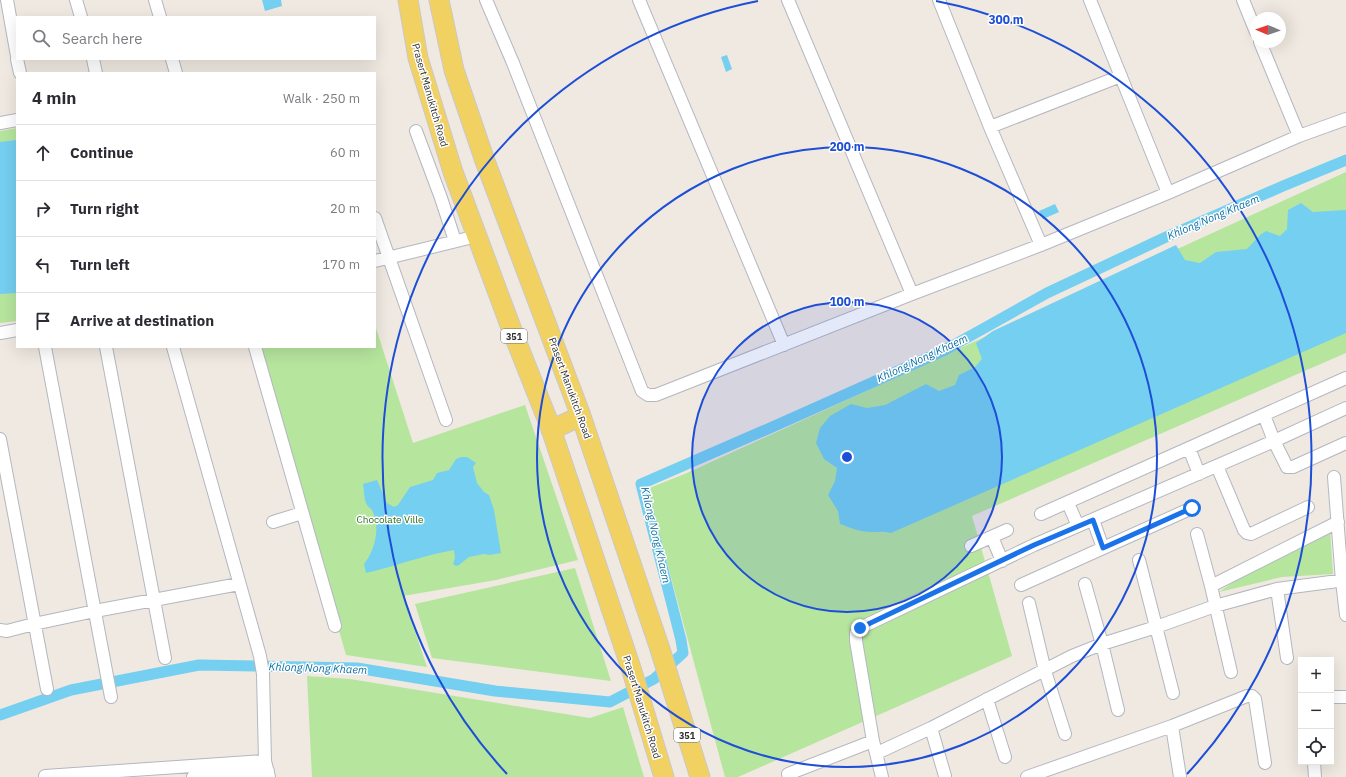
<!DOCTYPE html>
<html lang="en">
<head>
<meta charset="utf-8">
<style>
	:root { --surface:#fff; --page:#f2f2f3; --text:#2b2b33; --muted:#7c7c81; --line:#e1e1e2 }
	body { margin:0; font-family:"IBM Plex Sans",sans-serif; background:var(--page); color:var(--text) }
	.controls { position:absolute; right:12px; bottom:12px; display:grid; overflow:hidden; border-radius:0px; box-shadow:0 4px 16px #0002 }
	.controls button { width:36px; height:36px; display:grid; place-items:center; padding:0; border:0; border-bottom:1px solid var(--line); background:var(--surface); color:var(--text); font:20px sans-serif }
	.compass { position:absolute; left:1250px; top:12px; width:36px; height:36px; border-radius:50%; background:var(--surface); box-shadow:0 4px 16px #0002; rotate:272deg }
	.stop { position:absolute; width:12px; height:12px; margin:-9px; border:3px solid #1a73e8; border-radius:50%; background:#fff }
	.stop.end { background:#1a73e8; border-color:#fff; box-shadow:0 1px 4px #0008 }
	.list { margin:0; padding:0; list-style:none }
	h2 { display:flex; justify-content:space-between; align-items:center; height:52px; margin:0; padding:0 16px; font-size:17px }
	h2 small { font-size:13px; font-weight:400; color:var(--muted) }
	.list li { display:grid; grid-template-columns:26px 1fr auto; gap:12px; align-items:center; box-sizing:border-box; height:56px; padding:0 16px; border-top:1px solid var(--line) }
	.list b { display:block; font-size:15px; white-space:nowrap }
	.list em { font-size:13px; font-style:normal; color:var(--muted) }
	.icon { flex:none; width:22px; height:22px; fill:none; stroke:currentColor; stroke-width:2; stroke-linecap:round; stroke-linejoin:round }
	.map { position:relative; flex:none; width:1346px; height:777px; overflow:hidden }
	.search { position:absolute; background:var(--surface); box-shadow:0 4px 16px #0002; left:16px; top:16px; width:360px; height:44px; display:flex; align-items:center; gap:10px; box-sizing:border-box; padding:0 14px; border-radius:0px; color:var(--muted); font-size:15px }
	.panel { position:absolute; background:var(--surface); box-shadow:0 4px 16px #0002; left:16px; top:72px; width:360px; height:276px; border-radius:0px }
	.map>svg:first-child { display:block }
	.green { fill:#b6e59e }
	.water { fill:#75cff0 }
	.lines { fill:none; stroke-linecap:round; stroke-linejoin:round }
	.canal { stroke:#75cff0; stroke-width:11 }
	.street-casing { stroke:#b4b7c1; stroke-width:14 }
	.primary-casing { stroke:#c9c9c9; stroke-width:21 }
	.street { stroke:#fff; stroke-width:12 }
	.primary { stroke:#f2d163; stroke-width:19 }
	.route { stroke:#1a73e8; stroke-width:5 }
	.ring { fill:none; stroke:#1d4ed8; stroke-width:2 }
	.labels { text-anchor:middle; dominant-baseline:central; stroke-width:3; stroke-linejoin:round; paint-order:stroke }
	.shield { fill:#fff; stroke:#6d6d6d; stroke-width:1 }
	.shield-label { font-size:9px; font-weight:bold; fill:#2e2e2e }
	.street-label { font-size:10px; fill:#2e2e2e; stroke:#fff }
	.park-label { font-size:10px; fill:#2c6e1b; stroke:#fff }
	.water-label { font-size:11px; font-style:italic; fill:#0d6fa3; stroke:#fff }
	.centre { fill:#1d4ed8; stroke:#fff; stroke-width:2 }
	.ring-label { font-size:12px; text-anchor:middle; font-weight:bold; fill:#1d4ed8; stroke:#fff; stroke-width:3; stroke-linejoin:round; paint-order:stroke }
</style>
</head>
<body>
<div class="map">
<svg width="1346" height="777" viewBox="0 0 1346 777">
	<rect width="100%" height="100%" fill="#efe9e1"/>
	<path class="green" d="M17,128V321L0,323V131Z
		M1346,172V353L972,516L1012,656L738,777H725L647,489L687,473Z
		M375,325L413,443L525,405L578,560L496,580L403,596L427,667L346,655L258,347H375Z
		M1330,529L1333,574L1282,577L1219,592L1241,577Z
		M575,568L611,681L432,658L415,604Z
		M307,676L350,679L590,718L623,707L644,777H312Z"/>
	<path class="water" d="M262,0H281L282,6L265,11Z
		M727,55L732,69L726,72L721,57Z
		M17,140V293L0,294V142Z
		M1301,203L1313,212L1346,210V333L891,533C884,531 878,532 872,532C860,532 851,528 840,524L838,511L828,495L835,481L837,468L824,459L816,443L820,428L830,416L851,404L867,408L885,405L926,384L939,391L955,385L959,375L975,367L982,359L976,343L993,331L1176,245L1185,260L1200,263L1216,252L1247,249L1260,235L1266,231L1280,236L1287,229L1288,210Z
		M1055,204L1059,212L1043,219L1039,211Z
		M461,457H467L476,463L473,467L477,483L484,492L489,495L494,510L501,553L490,555L484,554L469,557L459,565L456,566L453,564L455,558L454,550C424,555 396,566 366,573L364,564C375,550 381,527 372,510C370,508 367,506 366,503C364,498 364,490 363,484L377,480L387,503L394,507L398,505L410,487L433,480L437,473L449,470L456,459Z"/>
	<g class="lines">
		<path class="canal" d="M0,715L71,690L199,665L357,668L495,691L610,702L654,679L683,653L681,640L641,484L770,428L945,350L1047,293L1166,237L1283,186L1346,160"/>
		<g class="street-casing">
			<path id="street" d="M7,0L17,56
				M76,0L81,17
				M155,0L160,17
				M486,0L513,63L642,391L648,395H656L912,294L1041,245L1168,193L1299,136L1346,119
				M639,0L784,345
				M788,0L912,294
				M939,0L990,127L1041,245
				M1090,0L1168,193
				M1243,0L1256,32
				M1260,42L1299,136
				M17,59L20,73
				M93,59L96,73
				M172,59L176,73
				M0,123L17,120
				M990,127L1121,76
				M416,131L441,198L455,241
				M375,218L446,420
				M375,261L477,236
				M0,333L17,330
				M45,347L111,697
				M106,347L165,658
				M173,347L260,656L263,674L265,761L269,777
				M255,347L335,626
				M1264,415L1274,441L1287,467H1293L1346,443
				M0,439L47,689
				M1189,448L1199,474
				M1217,466L1244,530L1247,533L1251,534L1308,507
				M1334,477L1342,581L1346,615
				M1068,503L1078,526
				M1041,514L1346,378
				M1093,520L1103,548
				M273,522L302,513
				M1197,534L1211,586L1231,672
				M992,537L1002,561
				M971,546L1007,530
				M1139,560L1173,693
				M1085,584L1102,644L1118,710
				M1021,585L1192,508
				M1211,586L1338,522
				M1277,589L1287,658
				M1029,603L1045,671L1065,734
				M0,630L7,631L34,624L95,611L239,584
				M1331,697H1346
				M987,699L1005,757
				M1172,726L1180,777
				M931,728L945,776
				M877,753L931,728L1072,656L1102,644L1156,627L1215,606L1277,589L1346,580
				M1314,762L1315,777
				M788,774L873,741
				M45,776L265,761
				M193,777L200,774L268,771
				M882,777L873,741L856,641V633L860,628L1034,545L1274,441L1346,408
				M1027,777L1172,726L1247,696H1252L1255,699L1265,763"/>
		</g>
		<g class="primary-casing">
			<path id="primary" d="M408,0L418,58L453,172L513,333L550,426L631,668L664,777
				M439,0L454,70L485,161L581,416L659,646L700,777
				M551,430L581,416"/>
		</g>
		<use href="#street" class="street"/>
		<use href="#primary" class="primary"/>
	</g>
	<g class="lines">
		<path class="route" d="M860,628L1034,545L1093,520L1103,548L1192,508"/>
	</g>
	<circle cx="847" cy="457" r="155" fill="#1d4ed8" fill-opacity=".12"/>
	<g class="ring">
		<circle cx="847" cy="457" r="155"/>
		<circle cx="847" cy="457" r="310"/>
		<path d="M507 774A465 465 0 0 1 758 1M936 1A465 465 0 0 1 1187 774"/>
	</g>
	<g class="labels">
		<g class="shield">
			<rect x="501" y="329" width="26" height="14" rx="3"/>
			<rect x="674" y="728" width="26" height="14" rx="3"/>
		</g>
		<g class="shield-label">
			<text x="514" y="336">351</text>
			<text x="687" y="735">351</text>
		</g>
		<g class="street-label">
			<text transform="translate(430 95) rotate(74)">Prasert Manukitch Road</text>
			<text transform="translate(570 388) rotate(70)">Prasert Manukitch Road</text>
			<text transform="translate(642 707) rotate(73)">Prasert Manukitch Road</text>
		</g>
		<g class="park-label">
			<text x="390" y="519">Chocolate Ville</text>
		</g>
		<g class="water-label">
			<text transform="translate(1213 217) rotate(-23)">Khlong Nong Khaem</text>
			<text transform="translate(922 358) rotate(-25)">Khlong Nong Khaem</text>
			<text transform="translate(656 535) rotate(77)">Khlong Nong Khaem</text>
			<text transform="translate(318 668) rotate(2)">Khlong Nong Khaem</text>
		</g>
	</g>
	<circle cx="847" cy="457" r="6" class="centre"/>
	<g class="ring-label">
		<text x="1006" y="24">300 m</text>
		<text x="847" y="151">200 m</text>
		<text x="847" y="306">100 m</text>
	</g>
</svg>
<div class="controls">
<button>+</button>
<button>−</button>
<button><svg class="icon" aria-label="locate" viewBox="0 0 24 24"><circle cx="12" cy="12" r="6"/><path d="M12 2v4M12 18v4M2 12h4M18 12h4"/></svg></button>
</div>
<svg class="compass" viewBox="-18 -18 36 36"><path d="M0-13l5 13h-10z" fill="#e53935"/><path d="M0 13l5-13h-10z" fill="#7c7c81"/></svg>
<div class="stop" style="left:1192px;top:508px"></div>
<div class="stop end" style="left:860px;top:628px"></div>
<div class="search"><svg class="icon" aria-label="search" viewBox="0 0 24 24"><circle cx="10" cy="10" r="6"/><path d="M15 15l6 6"/></svg>Search here</div>
<section class="panel">
<h2>4 min<small>Walk · 250 m</small></h2>
<ul class="list">
<li><svg class="icon" aria-label="ahead" viewBox="0 0 24 24"><path d="M12 20V5M6 11l6-6 6 6"/></svg><div><b>Continue</b></div><em>60 m</em></li>
<li><svg class="icon" aria-label="right" viewBox="0 0 24 24"><path d="M7 20v-9h11M14 6l5 5-5 5"/></svg><div><b>Turn right</b></div><em>20 m</em></li>
<li><svg class="icon" aria-label="left" viewBox="0 0 24 24"><path d="M17 20v-9H6M10 6l-5 5 5 5"/></svg><div><b>Turn left</b></div><em>170 m</em></li>
<li><svg class="icon" aria-label="arrive" viewBox="0 0 24 24"><path d="M6 21V4h12l-3 4 3 4H6"/></svg><div><b>Arrive at destination</b></div></li>
</ul>
</section>
</div>
</body>
</html>
